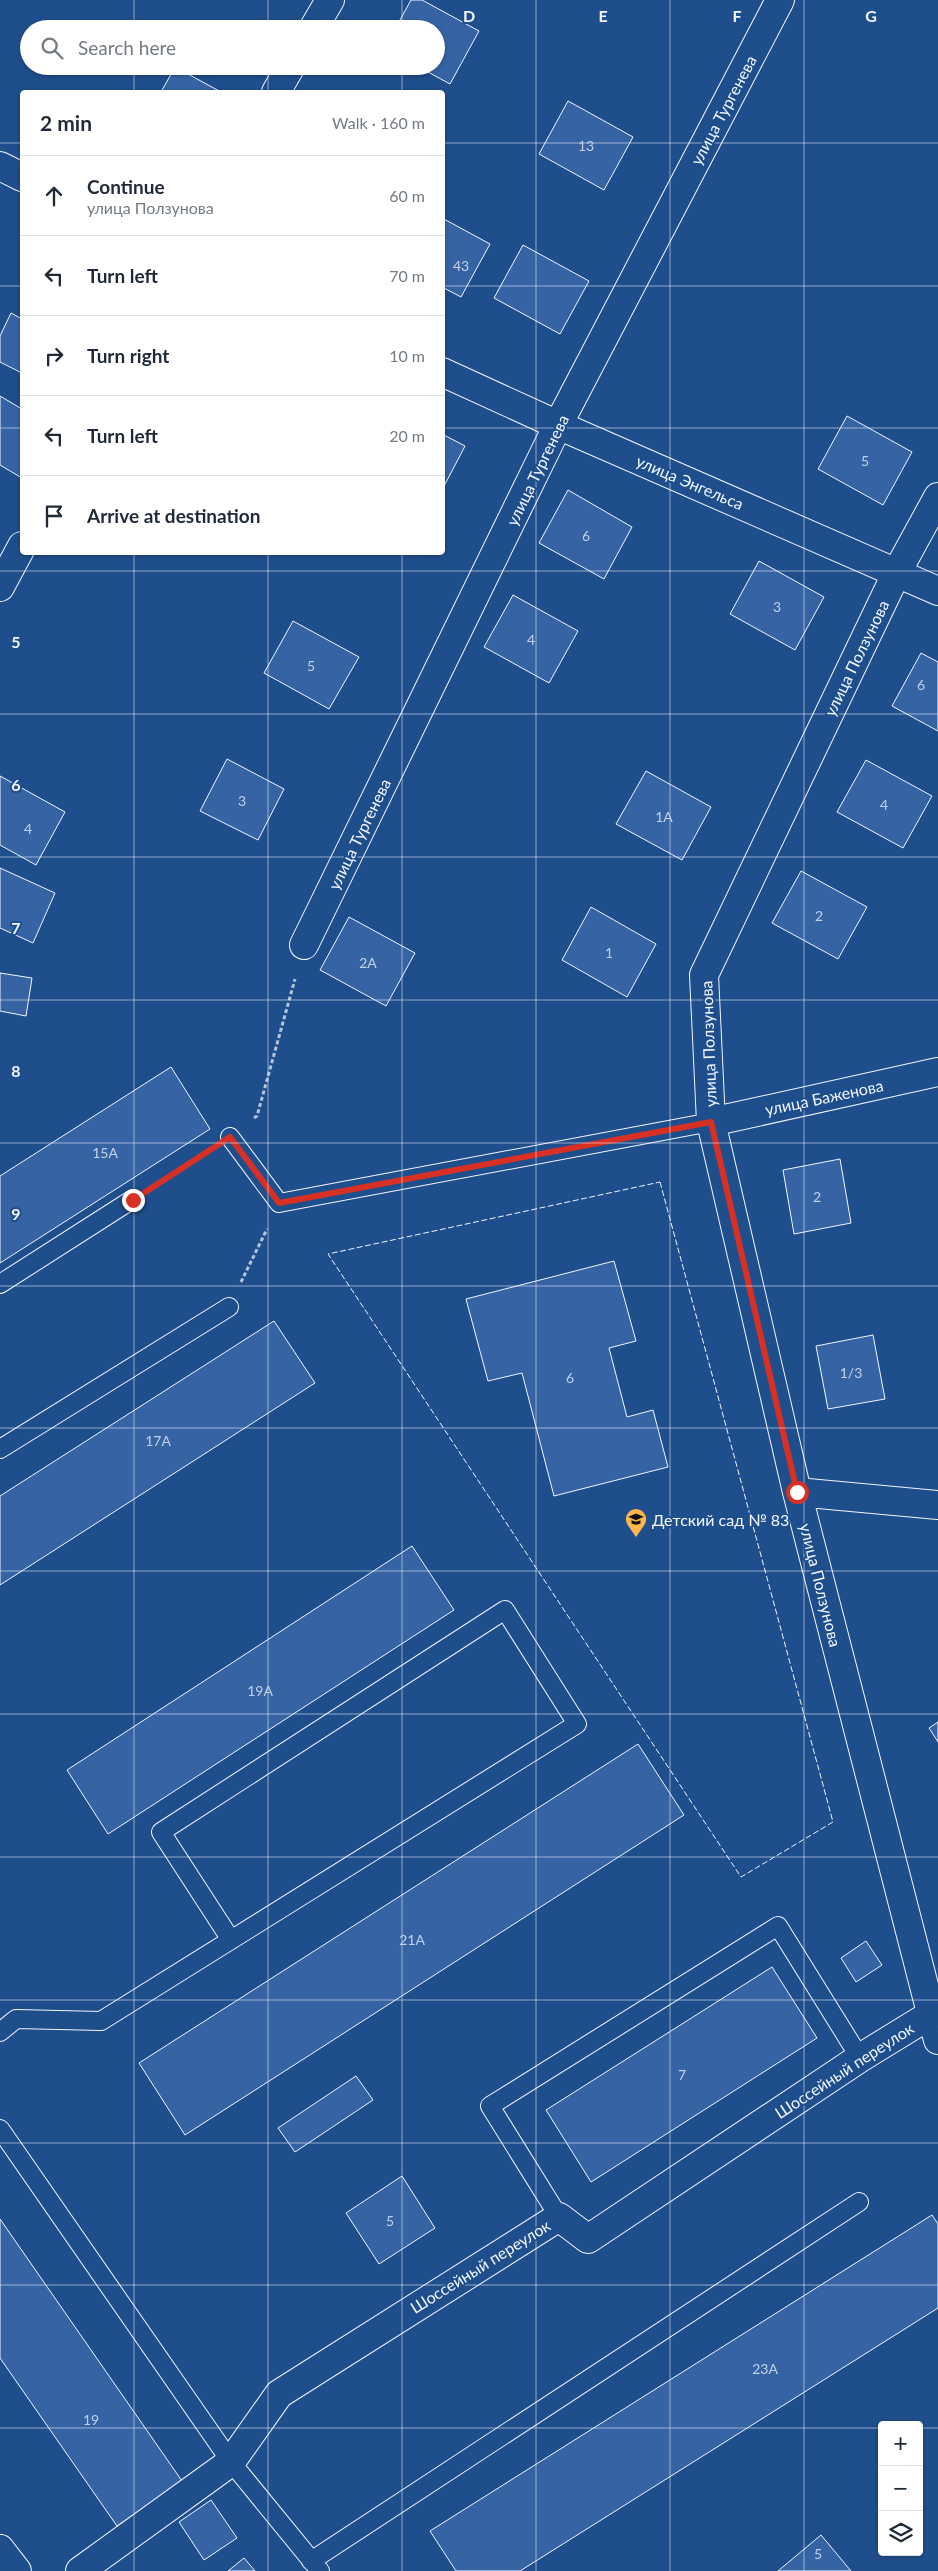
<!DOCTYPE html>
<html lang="en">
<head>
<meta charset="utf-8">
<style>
	:root { --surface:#fff; --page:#f6f6f7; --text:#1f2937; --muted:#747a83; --line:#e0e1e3 }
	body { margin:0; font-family:Lato,sans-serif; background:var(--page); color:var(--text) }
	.controls { position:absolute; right:15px; bottom:15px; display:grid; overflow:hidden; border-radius:5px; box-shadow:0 1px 4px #0004 }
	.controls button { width:45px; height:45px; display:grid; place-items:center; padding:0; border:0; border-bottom:1px solid var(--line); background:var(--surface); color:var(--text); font:25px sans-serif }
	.stop { position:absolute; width:15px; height:15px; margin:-11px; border:4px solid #d93025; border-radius:50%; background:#fff }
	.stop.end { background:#d93025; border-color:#fff; box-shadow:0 1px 5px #0008 }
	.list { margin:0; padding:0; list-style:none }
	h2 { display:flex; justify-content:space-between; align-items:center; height:65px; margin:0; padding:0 20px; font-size:21px }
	h2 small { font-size:16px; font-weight:400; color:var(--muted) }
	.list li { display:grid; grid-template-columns:32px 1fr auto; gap:15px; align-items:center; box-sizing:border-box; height:80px; padding:0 20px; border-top:1px solid var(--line) }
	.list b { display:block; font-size:19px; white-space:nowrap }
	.list p { margin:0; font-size:16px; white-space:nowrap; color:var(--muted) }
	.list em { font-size:16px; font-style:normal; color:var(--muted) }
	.icon { flex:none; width:28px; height:28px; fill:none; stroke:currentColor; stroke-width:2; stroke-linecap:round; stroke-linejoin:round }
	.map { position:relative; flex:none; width:938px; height:2571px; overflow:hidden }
	.search { position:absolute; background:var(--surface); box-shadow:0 1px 4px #0004; left:20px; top:20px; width:425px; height:55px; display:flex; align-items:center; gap:12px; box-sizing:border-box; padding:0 18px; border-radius:28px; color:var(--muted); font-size:19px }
	.panel { position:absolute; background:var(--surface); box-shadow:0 1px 4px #0004; left:20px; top:90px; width:425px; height:465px; border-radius:5px }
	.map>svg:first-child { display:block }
	.building { fill:#3563a3; stroke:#f2f6ff }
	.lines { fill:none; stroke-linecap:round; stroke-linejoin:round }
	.service-casing { stroke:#f2f6ff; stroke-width:20 }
	.minor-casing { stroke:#f2f6ff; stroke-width:30 }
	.tertiary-casing { stroke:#f2f6ff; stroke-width:30 }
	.path { stroke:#b3c4dc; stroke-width:3; stroke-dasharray:4 2.5; stroke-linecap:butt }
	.service { stroke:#1f4e8c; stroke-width:18 }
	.minor { stroke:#1f4e8c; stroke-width:28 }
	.tertiary { stroke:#1f4e8c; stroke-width:28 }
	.fence { stroke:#f2f6ff; stroke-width:1; stroke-dasharray:6 2.5; stroke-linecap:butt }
	.route { stroke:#d93025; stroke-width:6 }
	.grid { fill:none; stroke:#f2f6ff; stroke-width:1; stroke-opacity:0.55 }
	.labels { text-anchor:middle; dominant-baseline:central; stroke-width:4; stroke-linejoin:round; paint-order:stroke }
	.number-label { font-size:14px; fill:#c3d1e8 }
	.street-label { font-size:16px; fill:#f2f6ff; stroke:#1f4e8c }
	.poi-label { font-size:16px; fill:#f2f6ff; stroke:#1f4e8c; text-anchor:start }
	.grid-label { font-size:16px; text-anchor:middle; font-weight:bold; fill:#f2f6ff; stroke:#1f4e8c; stroke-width:4; stroke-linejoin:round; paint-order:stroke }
</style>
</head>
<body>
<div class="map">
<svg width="938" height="2571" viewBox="0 0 938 2571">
	<rect width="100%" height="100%" fill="#1f4e8c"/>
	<path class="building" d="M411,0H422L479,31L450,84L417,66H436V29H395Z
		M175,67L221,92H161Z
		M568,101L633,137L604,190L539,154Z
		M442,218L490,244L461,297L442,287Z
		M523,245L589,281L560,334L494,298Z
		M11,313L22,319V373L0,362V336Z
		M0,396L22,409V478L0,465Z
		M847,416L912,452L883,505L818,469Z
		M442,434L465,446L442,490Z
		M568,490L632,527L604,579L539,543Z
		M759,561L824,597L795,650L730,614Z
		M513,595L578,631L549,683L484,647Z
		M293,621L359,657L329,709L264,673Z
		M921,653L938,662V731L892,706Z
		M227,759L284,789L258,840L200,811Z
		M866,760L932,796L903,848L837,812Z
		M646,771L711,807L682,860L616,824Z
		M0,776L65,812L36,865L0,845Z
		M0,868L55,893L33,943L0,928Z
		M801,871L867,907L838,959L772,923Z
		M591,907L656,944L627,997L562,960Z
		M349,917L415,953L386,1006L320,970Z
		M0,973L32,978L26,1016L0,1011Z
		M171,1067L210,1129L0,1263V1176Z
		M840,1159L851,1223L794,1234L783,1170Z
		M614,1261L636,1341L609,1348L627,1417L653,1410L668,1467L554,1496L522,1373L488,1381L466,1299Z
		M274,1321L315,1383L0,1585V1496Z
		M873,1335L885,1399L828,1409L816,1346Z
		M412,1546L454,1610L108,1834L67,1770Z
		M938,1722V1742L929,1728Z
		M638,1744L684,1815L185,2135L139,2063Z
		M866,1941L882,1965L856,1982L841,1958Z
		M772,1967L817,2038L591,2182L546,2110Z
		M356,2076L373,2100L295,2152L278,2128Z
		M402,2176L435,2228L379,2264L346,2213Z
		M932,2215L938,2224V2308L520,2571H456L430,2531Z
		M0,2219L182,2481L117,2526L0,2358Z
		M211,2500L237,2538L204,2560L179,2522Z
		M821,2535L851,2571H778Z
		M244,2558L255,2571H228Z"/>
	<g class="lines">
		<g class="service-casing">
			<path id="service" d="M230,1137L279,1203L711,1122
				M0,1284L133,1199
				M0,1449L229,1307
				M0,2032L16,2019L101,2021L577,1724L505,1610L161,1832L231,1940
				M0,2129L231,2462L320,2571
				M559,2217L490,2106L778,1926L860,2058
				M311,2561L859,2202"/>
		</g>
		<g class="minor-casing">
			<path id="minor" d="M313,29L330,0
				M276,92L291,66
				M0,166L22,177
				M442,372L558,425L938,591
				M938,497L897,572L704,975L711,1122L797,1492L938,2040
				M0,587L22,546
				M304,945L558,425L780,0
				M711,1122L938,1072
				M797,1492L938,1505
				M80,2571L231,2462L279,2394L559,2217L588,2239L860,2058L930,2015"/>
		</g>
		<g class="tertiary-casing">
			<path id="tertiary" d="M0,2549L17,2571"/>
		</g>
		<path class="path" d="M254,1118L257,1116L295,979
			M157,1184L206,1152
			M241,1282L267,1229"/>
		<use href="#service" class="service"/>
		<use href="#minor" class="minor"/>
		<use href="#tertiary" class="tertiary"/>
		<path class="fence" d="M660,1182L833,1822L741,1877L328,1254Z"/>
	</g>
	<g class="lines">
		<path class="route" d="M133,1200L230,1137L279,1203L711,1122L797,1492"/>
	</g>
	<path class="grid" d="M134,0V29M268,0V29M402,0V29M536,0V2571M670,0V2571M804,0V2571M134,66V92M268,66V92M402,66V92M0,143H22M442,143H938M0,286H22M442,286H938M0,428H22M442,428H938M134,552V2571M268,552V2571M402,552V2571M0,571H938M0,714H938M0,857H938M0,1000H938M0,1143H938M0,1286H938M0,1428H938M0,1571H938M0,1714H938M0,1857H938M0,2000H938M0,2143H938M0,2285H938M0,2428H882M919,2428H938"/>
	<defs>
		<g id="school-pin" transform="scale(1.125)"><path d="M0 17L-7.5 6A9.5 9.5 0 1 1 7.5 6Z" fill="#ffb74d" stroke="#1f4e8c"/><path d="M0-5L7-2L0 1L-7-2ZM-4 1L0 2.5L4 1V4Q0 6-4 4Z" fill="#111"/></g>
	</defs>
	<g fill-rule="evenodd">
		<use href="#school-pin" x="636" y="1519"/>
	</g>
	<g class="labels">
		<g class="number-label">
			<text x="586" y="145">13</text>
			<text x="461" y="265">43</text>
			<text x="865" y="460">5</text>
			<text x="586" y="535">6</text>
			<text x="777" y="606">3</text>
			<text x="531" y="639">4</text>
			<text x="311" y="665">5</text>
			<text x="921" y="684">6</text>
			<text x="242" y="800">3</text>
			<text x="884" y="804">4</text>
			<text x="664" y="816">1А</text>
			<text x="28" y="828">4</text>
			<text x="819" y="915">2</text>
			<text x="609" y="952">1</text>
			<text x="368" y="962">2А</text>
			<text x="105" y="1152">15А</text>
			<text x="817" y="1196">2</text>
			<text x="851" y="1372">1/3</text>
			<text x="570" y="1377">6</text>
			<text x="158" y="1440">17А</text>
			<text x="260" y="1690">19А</text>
			<text x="412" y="1939">21А</text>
			<text x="682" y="2074">7</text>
			<text x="390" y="2220">5</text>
			<text x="765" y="2368">23А</text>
			<text x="91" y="2419">19</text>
			<text x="818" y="2553">5</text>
		</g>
		<g class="street-label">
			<text transform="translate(723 110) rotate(-62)">улица Тургенева</text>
			<text transform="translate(537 470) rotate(-64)">улица Тургенева</text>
			<text transform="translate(690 482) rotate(23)">улица Энгельса</text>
			<text transform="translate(856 658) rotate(-64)">улица Ползунова</text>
			<text transform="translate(359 834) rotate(-64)">улица Тургенева</text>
			<text transform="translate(708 1044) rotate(-92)">улица Ползунова</text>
			<text transform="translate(824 1097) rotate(-12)">улица Баженова</text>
			<text transform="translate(821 1585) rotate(76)">улица Ползунова</text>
			<text transform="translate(844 2070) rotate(-33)">Шоссейный переулок</text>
			<text transform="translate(480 2266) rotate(-32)">Шоссейный переулок</text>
		</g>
		<g class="poi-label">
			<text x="652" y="1519">Детский сад № 83</text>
		</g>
	</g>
	<g class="grid-label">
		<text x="469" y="22">D</text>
		<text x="603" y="22">E</text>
		<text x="737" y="22">F</text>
		<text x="871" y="22">G</text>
		<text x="16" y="648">5</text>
		<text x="16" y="791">6</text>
		<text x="16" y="934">7</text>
		<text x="16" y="1077">8</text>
		<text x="16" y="1220">9</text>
	</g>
</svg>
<div class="controls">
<button>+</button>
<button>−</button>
<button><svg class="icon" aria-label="layers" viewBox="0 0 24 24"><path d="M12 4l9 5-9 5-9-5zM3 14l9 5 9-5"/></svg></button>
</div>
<div class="stop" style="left:797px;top:1492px"></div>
<div class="stop end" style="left:133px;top:1200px"></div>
<div class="search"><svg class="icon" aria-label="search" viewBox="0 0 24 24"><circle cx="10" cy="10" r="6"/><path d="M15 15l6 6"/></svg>Search here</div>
<section class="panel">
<h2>2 min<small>Walk · 160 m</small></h2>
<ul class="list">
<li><svg class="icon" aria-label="ahead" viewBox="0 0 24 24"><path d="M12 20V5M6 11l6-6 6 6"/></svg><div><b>Continue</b><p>улица Ползунова</p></div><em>60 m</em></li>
<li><svg class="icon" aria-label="left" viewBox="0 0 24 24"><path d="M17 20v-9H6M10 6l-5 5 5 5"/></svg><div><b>Turn left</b></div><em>70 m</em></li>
<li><svg class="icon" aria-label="right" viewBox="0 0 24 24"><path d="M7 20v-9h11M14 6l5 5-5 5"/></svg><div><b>Turn right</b></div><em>10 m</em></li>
<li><svg class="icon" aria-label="left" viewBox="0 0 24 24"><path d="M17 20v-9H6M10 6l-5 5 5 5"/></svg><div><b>Turn left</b></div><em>20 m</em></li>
<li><svg class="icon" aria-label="arrive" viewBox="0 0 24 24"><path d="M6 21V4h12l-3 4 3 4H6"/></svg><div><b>Arrive at destination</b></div></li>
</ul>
</section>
</div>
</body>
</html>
